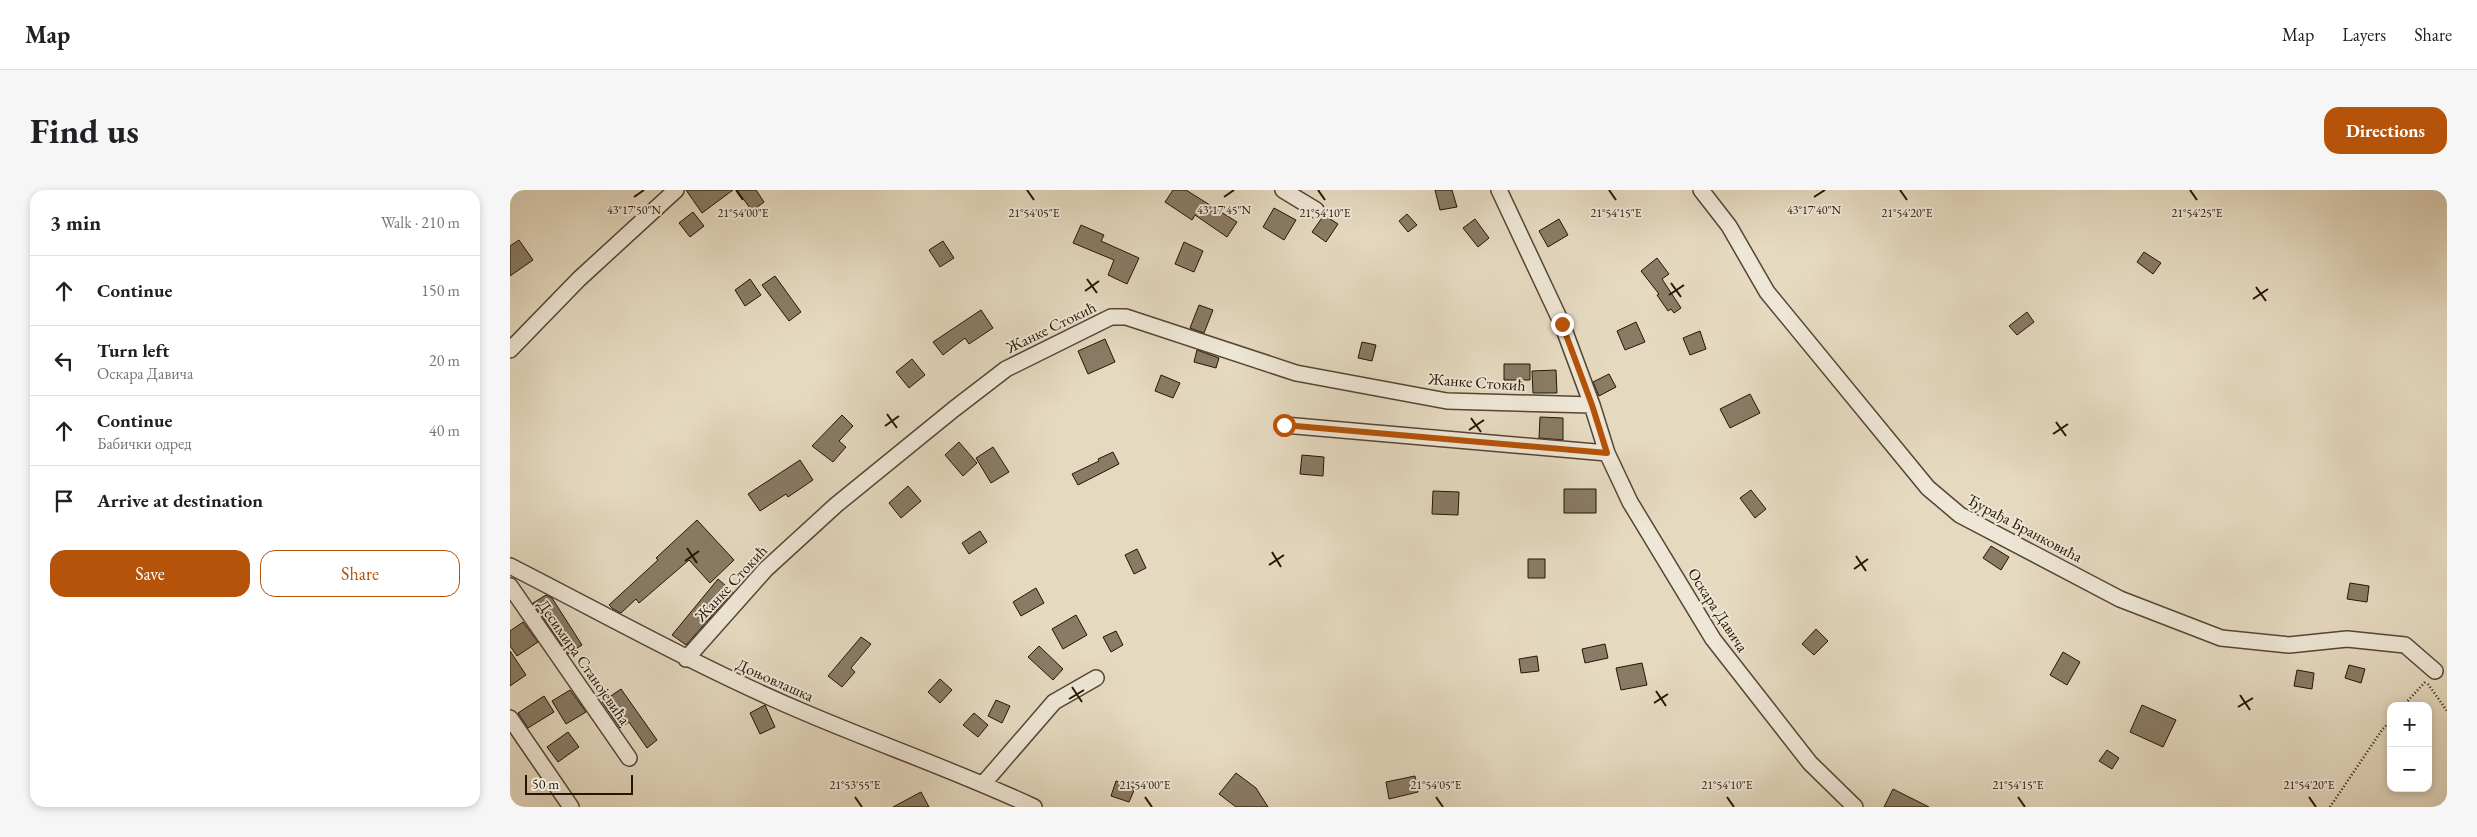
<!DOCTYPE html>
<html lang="en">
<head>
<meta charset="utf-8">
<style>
	:root { --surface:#fff; --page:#f6f6f6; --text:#202124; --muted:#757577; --line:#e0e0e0; --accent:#b45309 }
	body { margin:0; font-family:"EB Garamond",serif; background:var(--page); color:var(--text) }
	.controls { position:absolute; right:15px; bottom:15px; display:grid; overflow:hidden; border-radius:10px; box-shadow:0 2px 8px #0003 }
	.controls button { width:45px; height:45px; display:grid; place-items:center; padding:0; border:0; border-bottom:1px solid var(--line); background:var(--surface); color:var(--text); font:25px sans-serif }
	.scale { position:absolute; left:15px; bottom:12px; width:108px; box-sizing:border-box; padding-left:5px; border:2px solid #251503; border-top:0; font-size:14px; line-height:18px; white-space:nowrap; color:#251503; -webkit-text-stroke:4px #eee6d6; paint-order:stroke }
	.stop { position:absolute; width:15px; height:15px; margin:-11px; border:4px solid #b45309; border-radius:50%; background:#fff }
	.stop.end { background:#b45309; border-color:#fff; box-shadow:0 1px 5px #0008 }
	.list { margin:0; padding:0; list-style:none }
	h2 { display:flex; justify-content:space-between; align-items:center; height:65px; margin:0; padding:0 20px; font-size:21px }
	h2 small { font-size:16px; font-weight:400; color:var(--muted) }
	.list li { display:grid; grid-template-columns:32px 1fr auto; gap:15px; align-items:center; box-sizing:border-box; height:70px; padding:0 20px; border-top:1px solid var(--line) }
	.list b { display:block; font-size:19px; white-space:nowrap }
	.list p { margin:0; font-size:16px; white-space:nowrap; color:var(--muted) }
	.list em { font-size:16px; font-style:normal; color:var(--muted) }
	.actions { display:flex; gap:10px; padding:15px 20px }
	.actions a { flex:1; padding:11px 0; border:1px solid var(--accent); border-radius:15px; text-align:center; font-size:18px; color:var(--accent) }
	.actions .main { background:var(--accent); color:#fff }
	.icon { flex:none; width:28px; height:28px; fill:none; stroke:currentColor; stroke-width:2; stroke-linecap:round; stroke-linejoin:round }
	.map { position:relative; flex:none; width:1937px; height:617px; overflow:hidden; border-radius:15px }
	header { display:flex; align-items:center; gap:30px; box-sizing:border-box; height:70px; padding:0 25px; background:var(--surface); border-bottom:1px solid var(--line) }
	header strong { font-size:24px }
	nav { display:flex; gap:28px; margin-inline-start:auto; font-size:18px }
	.intro { display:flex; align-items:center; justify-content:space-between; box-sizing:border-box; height:120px; padding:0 30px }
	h1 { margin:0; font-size:35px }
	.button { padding:12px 22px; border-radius:15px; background:var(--accent); color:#fff; font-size:18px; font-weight:700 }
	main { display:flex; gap:30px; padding:0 30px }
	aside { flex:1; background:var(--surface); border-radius:15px; box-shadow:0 2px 8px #0003 }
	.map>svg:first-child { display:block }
	.building { fill:#897b65; stroke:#251503 }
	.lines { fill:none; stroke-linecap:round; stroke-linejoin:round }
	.minor-casing { stroke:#554632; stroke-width:18 }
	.path { stroke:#251503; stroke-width:2.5; stroke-dasharray:1 2.5; stroke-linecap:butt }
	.minor { stroke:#eee6d6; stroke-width:15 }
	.route { stroke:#b45309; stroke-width:6 }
	.ticks { fill:none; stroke:#251503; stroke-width:2 }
	.labels { text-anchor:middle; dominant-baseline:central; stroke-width:4; stroke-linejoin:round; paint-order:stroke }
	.street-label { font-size:16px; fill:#251503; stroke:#eee6d6 }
	.ticks-label { font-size:12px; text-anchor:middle; fill:#251503; stroke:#eee6d6; stroke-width:4; stroke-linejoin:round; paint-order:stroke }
</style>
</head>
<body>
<header>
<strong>Map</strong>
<nav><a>Map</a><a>Layers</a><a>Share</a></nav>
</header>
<div class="intro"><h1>Find us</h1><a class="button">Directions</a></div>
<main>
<aside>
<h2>3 min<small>Walk · 210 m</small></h2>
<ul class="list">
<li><svg class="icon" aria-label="ahead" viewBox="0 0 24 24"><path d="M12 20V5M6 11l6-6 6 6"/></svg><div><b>Continue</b></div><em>150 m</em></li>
<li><svg class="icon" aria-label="left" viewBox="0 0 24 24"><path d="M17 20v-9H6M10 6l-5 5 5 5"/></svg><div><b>Turn left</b><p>Оскара Давича</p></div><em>20 m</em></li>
<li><svg class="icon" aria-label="ahead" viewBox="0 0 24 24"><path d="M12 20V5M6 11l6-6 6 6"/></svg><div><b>Continue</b><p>Бабички одред</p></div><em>40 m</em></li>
<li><svg class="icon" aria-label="arrive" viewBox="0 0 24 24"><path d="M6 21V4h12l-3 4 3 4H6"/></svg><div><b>Arrive at destination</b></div></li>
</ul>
<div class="actions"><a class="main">Save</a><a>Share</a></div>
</aside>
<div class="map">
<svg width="1937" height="617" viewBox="0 0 1937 617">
	<rect width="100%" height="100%" fill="#e5d9c0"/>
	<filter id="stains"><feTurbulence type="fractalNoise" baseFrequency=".004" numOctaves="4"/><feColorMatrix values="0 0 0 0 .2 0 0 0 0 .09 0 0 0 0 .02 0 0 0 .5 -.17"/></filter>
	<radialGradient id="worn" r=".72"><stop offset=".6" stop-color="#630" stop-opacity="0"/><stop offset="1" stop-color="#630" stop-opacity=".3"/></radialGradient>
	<path class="building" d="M176,0H223L192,23Z
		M227,0H246L254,12L242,21Z
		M663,0H676L727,32L717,47L685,25L682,30L655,12Z
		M925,0H942L947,17L930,20Z
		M764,18L786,30L774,50L753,37Z
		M183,22L194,36L180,47L169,33Z
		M897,24L907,35L898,42L889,31Z
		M814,25L828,34L816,52L802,42Z
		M965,29L979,48L968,57L953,38Z
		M1049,29L1058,45L1038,57L1029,41Z
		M571,35L594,45L591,51L629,68L617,94L598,85L604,70L563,53Z
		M9,50L23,70L0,86V56Z
		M433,51L444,68L430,77L419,60Z
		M674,52L693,61L684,82L665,74Z
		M1634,62L1651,73L1643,84L1627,72Z
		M1147,68L1159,84L1152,89L1171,118L1164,123L1161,119L1158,121L1147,105L1149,104L1131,81Z
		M265,86L291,122L279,131L252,95Z
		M240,89L251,105L235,116L225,100Z
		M689,115L703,120L694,143L680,138Z
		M471,120L483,138L459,154L455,148L433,165L423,152Z
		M1517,122L1524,132L1507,145L1499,136Z
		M1126,132L1135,152L1115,160L1107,141Z
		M1190,141L1196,159L1180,165L1173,148Z
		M595,149L605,172L578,184L568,161Z
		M852,152L866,155L862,171L848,168Z
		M687,160L709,168L706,178L684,172Z
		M402,169L415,185L399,198L386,182Z
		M994,174H1020V190H994Z
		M1046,180L1047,203H1023L1022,181Z
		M1099,184L1106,197L1089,206L1083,192Z
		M651,185L670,193L663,208L645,201Z
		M1240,204L1250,223L1220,238L1210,219Z
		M332,225L343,236L329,251L336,257L323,272L302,256Z
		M1030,227L1053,228V250L1029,248Z
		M449,252L467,273L453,286L435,265Z
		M483,257L499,282L481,293L466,268Z
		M603,262L609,274L568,295L562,284L589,271L588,269Z
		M792,265L814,267L813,286L790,284Z
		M290,270L303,290L278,307L276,304L250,321L238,304Z
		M398,296L411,311L391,328L379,313Z
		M1054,299H1086V323H1054Z
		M1241,300L1256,319L1245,328L1230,308Z
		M923,301L949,302L948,325L922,324Z
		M187,330L224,370L200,393L179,370L129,413L126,409L111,423L103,419L99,415L148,370L146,368Z
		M470,341L477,352L459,364L452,353Z
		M1481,356L1499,367L1491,380L1473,368Z
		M627,359L636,378L624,384L615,365Z
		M1018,369H1035V388H1018Z
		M208,389L223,402L176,455L162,445Z
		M1840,393L1859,396L1857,412L1837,409Z
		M526,398L534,413L511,426L503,412Z
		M36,405L42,408L72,455L58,464L23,413Z
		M566,425L577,445L553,459L542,439Z
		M13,432L28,452L7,466L0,456V441Z
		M1306,439L1318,451L1304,465L1292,454Z
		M606,441L613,455L601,462L593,447Z
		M351,447L361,454L341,478L345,482L332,497L318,486Z
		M1095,454L1098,468L1075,473L1072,459Z
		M529,456L553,479L543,490L518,467Z
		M0,461L16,485L0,496Z
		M1553,462L1570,472L1557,495L1540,485Z
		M1027,466L1029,481L1011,483L1009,469Z
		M1132,473L1137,495L1111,500L1106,478Z
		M1839,475L1855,479L1851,493L1835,488Z
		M1787,480L1804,483L1802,499L1784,496Z
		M430,489L442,500L430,513L418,502Z
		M111,499L147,550L137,558L119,532L110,538L92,512Z
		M60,500L76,522L56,534L42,511Z
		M34,506L44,522L18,538L8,523Z
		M486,510L500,516L492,533L478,526Z
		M255,515L265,537L250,544L240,523Z
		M1632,515L1666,530L1653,557L1620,542Z
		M464,523L478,535L468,547L453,535Z
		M58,542L69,557L48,572L37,557Z
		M1597,560L1609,568L1602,579L1589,571Z
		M726,583L746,598L758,617H726L709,604Z
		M905,586L908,602L879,609L876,592Z
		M606,591L625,598L619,612L601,606Z
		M1383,599L1419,617H1374Z
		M411,602L419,617H383Z"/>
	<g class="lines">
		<g class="minor-casing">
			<path id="minor" d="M773,0L806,20
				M989,0L1052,134L1082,215L1097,263L1120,312L1203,449L1300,573L1345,617
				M1191,0L1219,36L1257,102L1418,298L1450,325L1610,409L1711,448L1779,455L1837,449L1895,455L1925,481
				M0,160L69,89L166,0
				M774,235L1097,263
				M0,376C98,426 194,480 296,523C371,555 449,582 524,617
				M0,396L119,568
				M176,469L256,379L326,315L444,219L496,179L601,127H616L786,183L937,211L1082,215
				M0,528L61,617
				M473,594L544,512L586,488"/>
		</g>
		<path class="path" d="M1918,494L1937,521
			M1893,516L1916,491
			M1820,617L1872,540L1881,530"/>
		<use href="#minor" class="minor"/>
	</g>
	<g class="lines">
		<path class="route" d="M774,235L1097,263L1082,215L1052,134"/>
	</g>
	<path class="ticks" d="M226,0L233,10M517,0L524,10M808,0L815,10M1099,0L1106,10M1390,0L1397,10M1680,0L1687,10M124,7L134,0M714,7L724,0M1304,7L1315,0M577,89L587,103M1161,93L1171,107M1746,97L1756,111M575,101L589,91M1159,105L1174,95M1743,109L1758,99M377,224L387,238M961,228L971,242M1546,232L1556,246M375,236L389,226M959,240L974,230M1543,244L1558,234M177,358L187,373M762,362L771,377M1346,366L1356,381M175,371L189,361M759,375L774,365M1344,379L1358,369M562,497L572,512M1146,501L1156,516M1730,505L1740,520M559,509L574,500M1144,513L1158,504M1728,517L1743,508M345,607L352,617M635,607L642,617M926,607L933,617M1217,607L1224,617M1508,607L1515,617M1799,607L1806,617"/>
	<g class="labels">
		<g class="street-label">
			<text transform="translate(541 137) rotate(-26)">Жанке Стокић</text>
			<text transform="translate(967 192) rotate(4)">Жанке Стокић</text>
			<text transform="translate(1515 338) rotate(28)">Ђурађа Бранковића</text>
			<text transform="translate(221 393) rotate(-47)">Жанке Стокић</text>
			<text transform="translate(1208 420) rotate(57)">Оскара Давича</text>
			<text transform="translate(74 472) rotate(55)">Десимира Станојевића</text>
			<text transform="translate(265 490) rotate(24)">Доњовлашка</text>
		</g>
	</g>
	<g class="ticks-label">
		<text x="124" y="24">43°17'50"N</text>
		<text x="714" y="24">43°17'45"N</text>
		<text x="1304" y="24">43°17'40"N</text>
		<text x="233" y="27">21°54'00"E</text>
		<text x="524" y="27">21°54'05"E</text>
		<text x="815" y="27">21°54'10"E</text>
		<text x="1106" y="27">21°54'15"E</text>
		<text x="1397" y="27">21°54'20"E</text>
		<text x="1687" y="27">21°54'25"E</text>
		<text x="345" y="599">21°53'55"E</text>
		<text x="635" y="599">21°54'00"E</text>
		<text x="926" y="599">21°54'05"E</text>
		<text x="1217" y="599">21°54'10"E</text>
		<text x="1508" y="599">21°54'15"E</text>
		<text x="1799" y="599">21°54'20"E</text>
	</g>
	<rect width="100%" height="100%" filter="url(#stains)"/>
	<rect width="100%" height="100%" fill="url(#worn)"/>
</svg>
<div class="controls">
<button>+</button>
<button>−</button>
</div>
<div class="scale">50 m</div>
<div class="stop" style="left:774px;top:235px"></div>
<div class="stop end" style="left:1052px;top:134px"></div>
</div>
</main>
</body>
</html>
